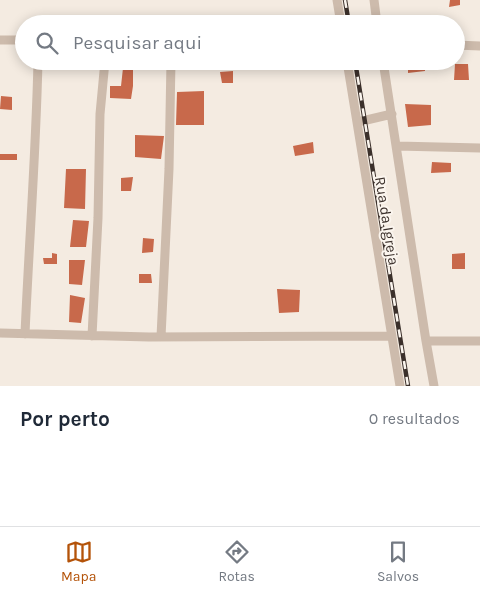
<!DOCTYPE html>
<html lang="pt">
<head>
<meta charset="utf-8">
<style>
	:root { --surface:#fff; --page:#f6f6f7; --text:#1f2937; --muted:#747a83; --line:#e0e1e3; --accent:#b45309 }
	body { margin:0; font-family:Karla,sans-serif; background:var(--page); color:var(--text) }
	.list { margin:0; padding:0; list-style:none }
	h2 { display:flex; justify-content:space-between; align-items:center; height:65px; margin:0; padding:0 20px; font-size:21px }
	h2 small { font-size:16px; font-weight:400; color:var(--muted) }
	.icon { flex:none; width:28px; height:28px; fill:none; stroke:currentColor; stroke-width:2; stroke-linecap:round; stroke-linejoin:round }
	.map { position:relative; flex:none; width:480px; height:386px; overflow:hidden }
	.search { position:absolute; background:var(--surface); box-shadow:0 2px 12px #0003; left:15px; right:15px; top:15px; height:55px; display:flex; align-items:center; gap:12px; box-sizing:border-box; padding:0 18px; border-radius:28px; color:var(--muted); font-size:19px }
	.sheet { height:140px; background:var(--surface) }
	nav { display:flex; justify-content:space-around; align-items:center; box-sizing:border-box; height:70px; border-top:1px solid var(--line); background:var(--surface); font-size:14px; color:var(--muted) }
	nav a { display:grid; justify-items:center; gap:2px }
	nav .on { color:var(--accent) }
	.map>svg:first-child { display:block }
	.building { fill:#c8694b }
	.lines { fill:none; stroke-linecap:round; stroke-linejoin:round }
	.minor { stroke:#cdbbac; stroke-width:9 }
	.rail-casing { stroke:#3b302b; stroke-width:4.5 }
	.rail { stroke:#fbf5ee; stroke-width:2.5; stroke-dasharray:8; stroke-linecap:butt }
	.labels { text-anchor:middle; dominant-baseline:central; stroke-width:4; stroke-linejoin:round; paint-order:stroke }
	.street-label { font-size:15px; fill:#3b302b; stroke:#fbf5ee }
</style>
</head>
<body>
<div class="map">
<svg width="480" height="386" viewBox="0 0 480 386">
	<rect width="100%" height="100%" fill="#f4ebe1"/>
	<path class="building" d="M450,0H460V5L449,7Z
		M408,61H425V71L408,73Z
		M455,64H468L469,80H454Z
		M123,68H133V86L131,99L110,98V86H121Z
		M233,71V83H222L220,72Z
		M204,91V125H176L177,92Z
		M1,96L12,97V110L0,109Z
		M405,104L431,105V125L408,127Z
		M135,135L164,136L161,159L135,157Z
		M313,142L314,153L295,156L293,146Z
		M0,154H17V160H0Z
		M432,162L451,163V172L431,173Z
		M66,169H86L85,209L64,208Z
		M133,177L131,191H121V178Z
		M73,220L89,221L86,247H70Z
		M143,238L154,239L153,252L142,253Z
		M52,253L57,254V264H44L43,258H52Z
		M465,253V269H452V254Z
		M69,260H85L82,285L69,284Z
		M139,274H151L152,283H139Z
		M277,289L300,290L299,312L279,313Z
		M70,295L85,298L81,323L69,322Z"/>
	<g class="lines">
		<path class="minor" d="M337,0L341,24
			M374,0L377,24
			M0,40H24
			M456,45L480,46
			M347,61L400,386
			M383,61L426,341L434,386
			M358,122L392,114
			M397,146L480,148
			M0,333L149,337L392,336
			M25,334C29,243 36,152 38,61
			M92,336L98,218L100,114L105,61
			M161,337L169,169L171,61
			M426,341H480"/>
		<g class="rail-casing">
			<path id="rail" d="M345,0L349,24
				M355,61L408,386"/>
		</g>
		<use href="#rail" class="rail"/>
	</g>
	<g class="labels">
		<g class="street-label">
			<text transform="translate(387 221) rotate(81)">Rua da Igreja</text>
		</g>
	</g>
</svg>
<div class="search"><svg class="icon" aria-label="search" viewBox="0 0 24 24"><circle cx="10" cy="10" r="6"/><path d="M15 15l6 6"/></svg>Pesquisar aqui</div>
</div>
<section class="sheet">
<h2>Por perto<small>0 resultados</small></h2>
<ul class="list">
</ul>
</section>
<nav>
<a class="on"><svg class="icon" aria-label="map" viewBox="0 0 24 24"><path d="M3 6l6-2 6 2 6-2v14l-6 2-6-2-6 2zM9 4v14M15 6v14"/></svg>Mapa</a>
<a><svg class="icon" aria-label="directions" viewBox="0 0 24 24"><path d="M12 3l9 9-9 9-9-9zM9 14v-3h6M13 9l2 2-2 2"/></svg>Rotas</a>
<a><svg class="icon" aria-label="saved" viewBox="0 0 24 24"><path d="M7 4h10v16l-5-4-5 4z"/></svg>Salvos</a>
</nav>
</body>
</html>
